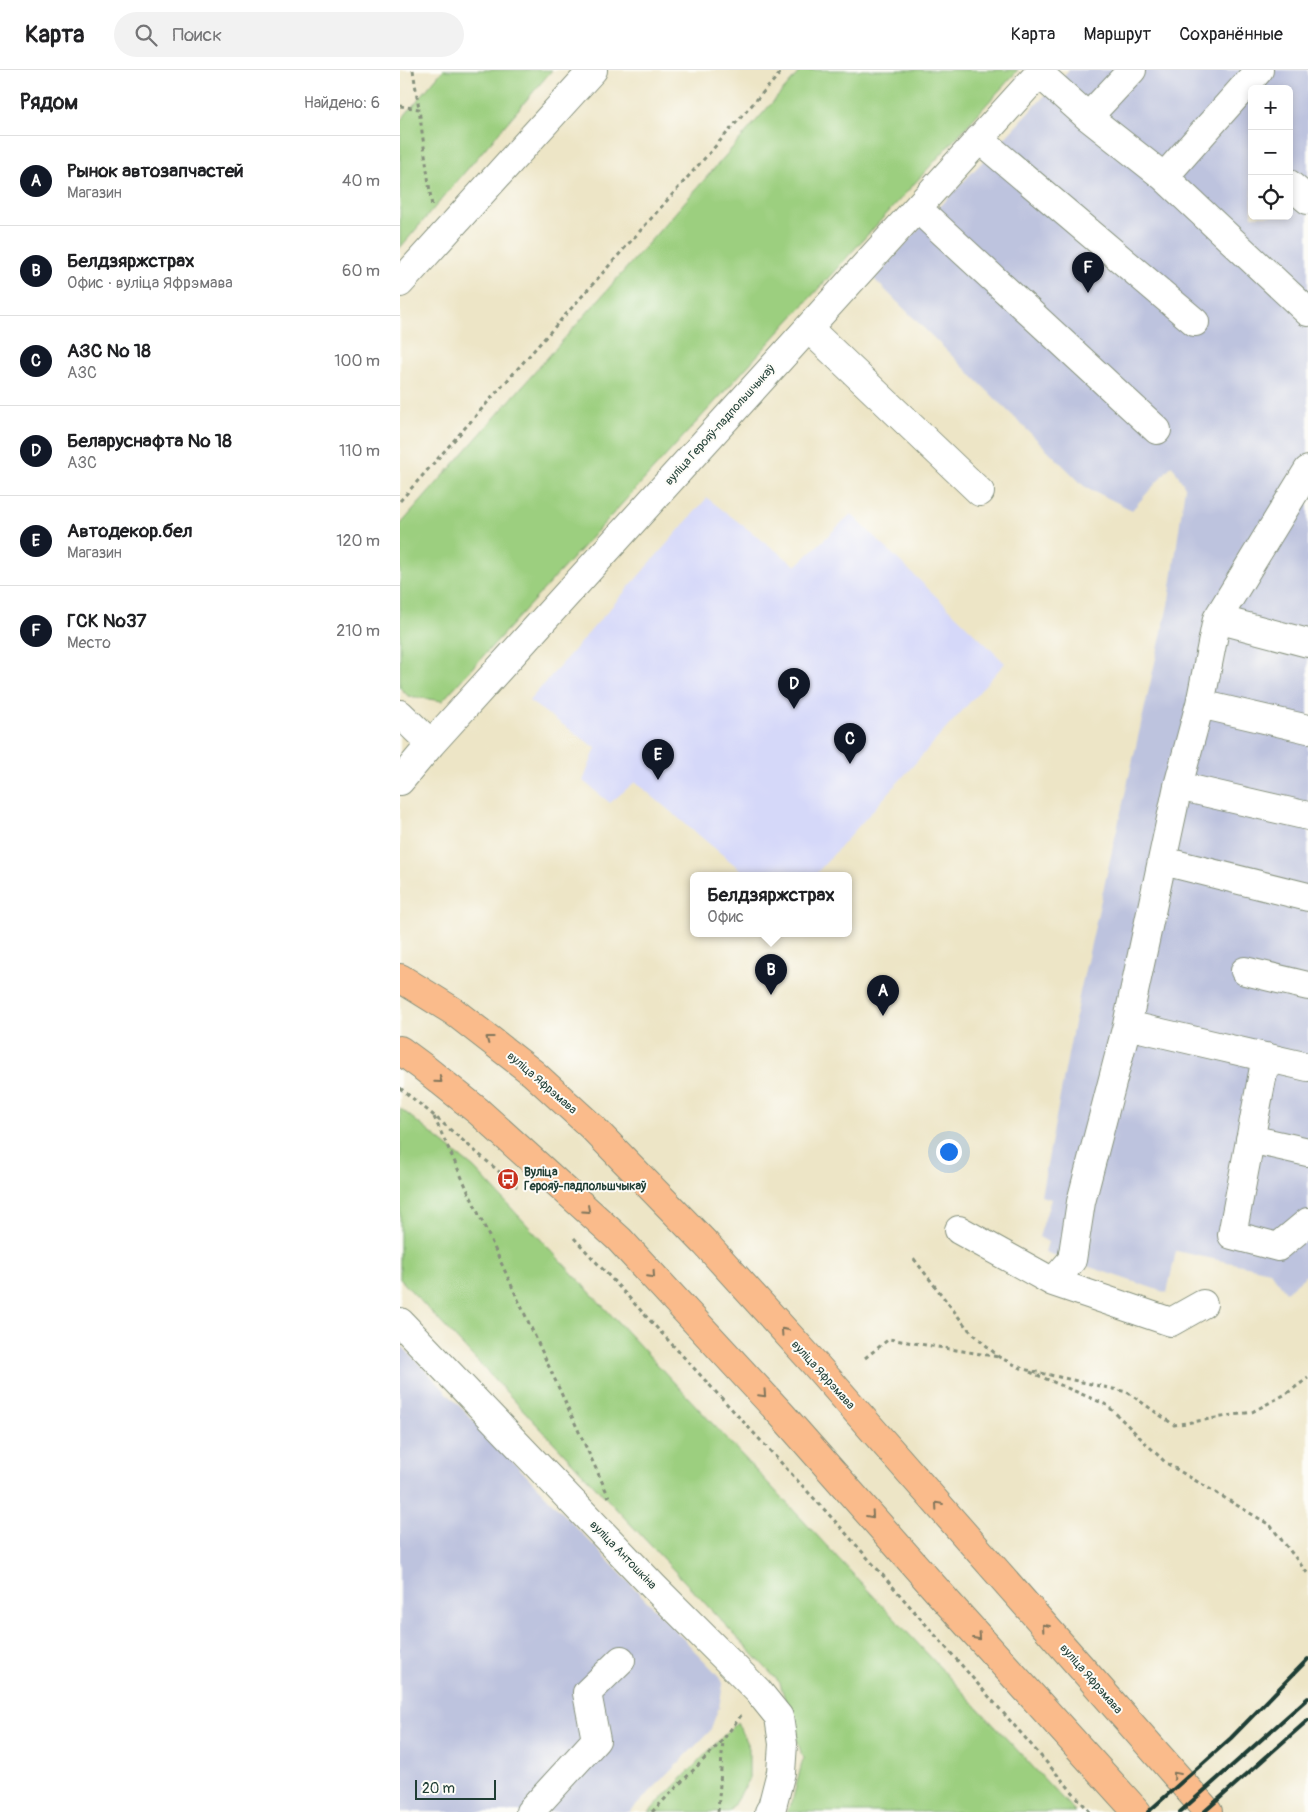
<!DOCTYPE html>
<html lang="ru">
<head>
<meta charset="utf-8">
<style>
	:root { --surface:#fff; --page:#f2f2f2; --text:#202124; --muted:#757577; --line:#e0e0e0; --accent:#111827 }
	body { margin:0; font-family:Pangolin,sans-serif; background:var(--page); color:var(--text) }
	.controls { position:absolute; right:15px; top:15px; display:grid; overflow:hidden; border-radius:8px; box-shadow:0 2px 8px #0003 }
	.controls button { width:45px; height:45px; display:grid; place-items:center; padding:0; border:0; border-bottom:1px solid var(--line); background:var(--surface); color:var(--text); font:25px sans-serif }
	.scale { position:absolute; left:15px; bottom:12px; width:81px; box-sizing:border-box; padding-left:5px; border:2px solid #1f3d34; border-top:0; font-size:14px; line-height:18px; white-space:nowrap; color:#1f3d34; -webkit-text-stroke:4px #fdfcf7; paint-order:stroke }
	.you { position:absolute; left:548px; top:1081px; width:18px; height:18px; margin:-12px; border:4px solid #fff; border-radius:50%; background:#1a73e8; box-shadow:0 0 0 8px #1a73e833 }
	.badge { display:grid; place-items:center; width:32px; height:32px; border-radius:50%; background:var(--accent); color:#fff; font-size:16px; font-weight:700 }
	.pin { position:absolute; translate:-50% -41px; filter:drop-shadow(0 1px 2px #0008) }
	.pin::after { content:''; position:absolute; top:26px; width:18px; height:15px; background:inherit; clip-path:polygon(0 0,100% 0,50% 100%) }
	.popup { position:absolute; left:290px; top:802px; width:162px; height:65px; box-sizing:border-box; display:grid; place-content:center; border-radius:8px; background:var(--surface); filter:drop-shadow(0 1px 4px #0005); font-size:16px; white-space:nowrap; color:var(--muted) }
	.popup b { font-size:19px; color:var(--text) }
	.popup::after { content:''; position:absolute; left:50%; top:100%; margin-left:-10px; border:10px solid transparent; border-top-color:var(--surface) }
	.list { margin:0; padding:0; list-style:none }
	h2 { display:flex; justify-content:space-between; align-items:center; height:65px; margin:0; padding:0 20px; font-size:21px }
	h2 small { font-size:16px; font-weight:400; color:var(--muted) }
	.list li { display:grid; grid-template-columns:32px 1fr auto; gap:15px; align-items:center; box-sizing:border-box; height:90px; padding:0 20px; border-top:1px solid var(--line) }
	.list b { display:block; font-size:19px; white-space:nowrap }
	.list p { margin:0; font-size:16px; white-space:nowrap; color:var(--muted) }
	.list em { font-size:16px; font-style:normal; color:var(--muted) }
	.icon { flex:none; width:28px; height:28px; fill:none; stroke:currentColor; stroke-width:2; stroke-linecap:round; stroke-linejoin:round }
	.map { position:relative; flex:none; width:908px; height:1742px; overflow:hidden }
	header { display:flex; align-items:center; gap:30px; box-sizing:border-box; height:70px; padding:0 25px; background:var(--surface); border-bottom:1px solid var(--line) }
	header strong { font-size:24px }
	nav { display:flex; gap:28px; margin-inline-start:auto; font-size:18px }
	.search { width:350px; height:45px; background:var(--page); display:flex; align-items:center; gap:12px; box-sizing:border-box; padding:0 18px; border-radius:28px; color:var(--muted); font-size:19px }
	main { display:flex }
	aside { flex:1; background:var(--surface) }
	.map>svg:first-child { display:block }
	.built { fill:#d5d8f9 }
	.industrial { fill:#bdc3de; fill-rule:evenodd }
	.green { fill:#9ccf7f; stroke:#5e865a }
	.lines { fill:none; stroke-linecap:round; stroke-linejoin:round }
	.minor-casing { stroke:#86917d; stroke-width:30 }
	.major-casing { stroke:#86917d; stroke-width:30 }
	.path { stroke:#86917d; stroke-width:3; stroke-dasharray:4 4; stroke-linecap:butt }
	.minor { stroke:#fff; stroke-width:28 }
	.major { stroke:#fabb8b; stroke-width:28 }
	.rail { stroke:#1f3d34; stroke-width:4 }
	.oneway { stroke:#82765b }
	.labels { text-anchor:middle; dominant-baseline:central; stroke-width:4; stroke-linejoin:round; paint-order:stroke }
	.street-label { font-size:12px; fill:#1f3d34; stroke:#fdfcf7 }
	.poi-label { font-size:12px; font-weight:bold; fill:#1f3d34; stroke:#fdfcf7; text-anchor:start }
</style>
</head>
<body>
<header>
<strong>Карта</strong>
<div class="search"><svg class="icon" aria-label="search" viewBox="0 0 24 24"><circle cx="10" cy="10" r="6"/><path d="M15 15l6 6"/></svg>Поиск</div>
<nav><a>Карта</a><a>Маршрут</a><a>Сохранённые</a></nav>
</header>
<main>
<aside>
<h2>Рядом<small>Найдено: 6</small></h2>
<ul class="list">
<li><span class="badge">A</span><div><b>Рынок автозапчастей</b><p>Магазин</p></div><em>40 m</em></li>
<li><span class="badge">B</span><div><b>Белдзяржстрах</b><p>Офис · вуліца Яфрэмава</p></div><em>60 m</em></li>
<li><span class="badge">C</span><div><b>АЗС № 18</b><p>АЗС</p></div><em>100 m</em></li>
<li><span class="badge">D</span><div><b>Беларуснафта № 18</b><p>АЗС</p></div><em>110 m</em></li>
<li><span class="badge">E</span><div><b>Автодекор.бел</b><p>Магазин</p></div><em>120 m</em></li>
<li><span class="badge">F</span><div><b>ГСК №37</b><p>Место</p></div><em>210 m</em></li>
</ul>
</aside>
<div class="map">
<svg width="908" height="1742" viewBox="0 0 908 1742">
	<rect width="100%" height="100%" fill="#fdfcf7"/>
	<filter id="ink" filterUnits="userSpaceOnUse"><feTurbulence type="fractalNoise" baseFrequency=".02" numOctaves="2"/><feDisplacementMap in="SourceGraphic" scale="10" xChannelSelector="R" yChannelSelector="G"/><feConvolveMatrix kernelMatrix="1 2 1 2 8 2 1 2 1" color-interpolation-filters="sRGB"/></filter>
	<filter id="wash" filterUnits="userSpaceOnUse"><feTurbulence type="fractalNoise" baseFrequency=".0096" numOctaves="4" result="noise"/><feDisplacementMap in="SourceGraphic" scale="20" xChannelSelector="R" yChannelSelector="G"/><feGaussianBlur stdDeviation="1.12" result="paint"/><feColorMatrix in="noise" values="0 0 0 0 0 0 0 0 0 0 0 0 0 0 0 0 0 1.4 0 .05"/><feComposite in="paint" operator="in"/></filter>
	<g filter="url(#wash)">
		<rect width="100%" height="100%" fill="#ede5c6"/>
		<path class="built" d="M307,428L396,496L451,444L605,593L414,806H348L235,712L210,733L183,711L196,678L129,631Z"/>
		<path class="industrial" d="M669,0H908V1204L886,1222L870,1201L776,1181L767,1223L645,1182L648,1172L639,1167L651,1129L641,1126L680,922L769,531L785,417L772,395L732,440L684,416L474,209L515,163ZM852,19H889V146H852Z
			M0,1274L318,1605L323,1615L319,1637L310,1661L230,1742H0Z"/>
		<path class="green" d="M43,0H152L0,178V51Z
			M401,0H618L42,631L8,626L0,618V455Z
			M0,1038L74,1098L675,1742H386L392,1732L403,1689L380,1613L0,1209Z
			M337,1652L349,1678V1710L329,1742H249Z"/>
	</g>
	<g filter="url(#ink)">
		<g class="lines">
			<g class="minor-casing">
				<path id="minor" d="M639,3L688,47L764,107L908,242
					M688,47L732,0
					M579,69L795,252
					M764,107L859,0
					M889,114L908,130
					M517,138L757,360
					M0,213L193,0
					M408,258L580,422
					M817,549L908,573
					M800,634L908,659
					M0,644L31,674
					M0,711L31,674L642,0
					M778,716L908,746
					M763,791L908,827
					M845,901L908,916
					M727,955L908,997
					M866,987L832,1165L878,1177L908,1152
					M850,1069L908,1082
					M559,1160L653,1212L771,1252L803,1234
					M653,1212L672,1190L681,1132L727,955L778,716L800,634L817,549L908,400
					M0,1252L254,1517L358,1621L379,1647L383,1674L381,1702L372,1737L369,1742
					M130,1742L196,1670L187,1623L221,1590"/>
			</g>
			<g class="major-casing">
				<path id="major" d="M0,908L53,941L133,1003L192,1057L306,1174L414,1293L808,1742
					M0,980L23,997L78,1041L219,1169L382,1345L549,1534L737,1742"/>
			</g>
			<path class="path" d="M13,0L19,39
				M0,36L19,39L32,137
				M0,431L383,0
				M0,1018L32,1044L117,1117
				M34,1047L209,1427
				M174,1168L444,1461L690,1742
				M514,1189L567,1258L599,1287L623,1299L727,1322L774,1355L852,1342L886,1324L908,1308
				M465,1288L489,1269L599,1287
				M630,1302L707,1335L766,1393L870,1455L908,1504
				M252,1742L323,1670L342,1644
				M318,1742L323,1671"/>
			<use href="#minor" class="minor"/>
			<use href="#major" class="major"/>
			<path class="rail" d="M748,1742L831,1668L908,1589
				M780,1742L908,1628
				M804,1742L908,1650"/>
		</g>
		<defs><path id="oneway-chevron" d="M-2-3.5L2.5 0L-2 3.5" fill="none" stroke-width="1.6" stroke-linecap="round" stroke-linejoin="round" transform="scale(1.25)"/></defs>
		<g class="oneway">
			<use href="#oneway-chevron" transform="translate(89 969) rotate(-143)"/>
			<use href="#oneway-chevron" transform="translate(39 1010) rotate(39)"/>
			<use href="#oneway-chevron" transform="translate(187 1140) rotate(42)"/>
			<use href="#oneway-chevron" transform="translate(252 1205) rotate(47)"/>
			<use href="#oneway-chevron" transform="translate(384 1261) rotate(-132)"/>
			<use href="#oneway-chevron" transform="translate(363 1324) rotate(47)"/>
			<use href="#oneway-chevron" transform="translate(538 1435) rotate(-131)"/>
			<use href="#oneway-chevron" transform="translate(471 1445) rotate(49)"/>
			<use href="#oneway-chevron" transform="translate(645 1557) rotate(-131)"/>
			<use href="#oneway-chevron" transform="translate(578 1567) rotate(48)"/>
			<use href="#oneway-chevron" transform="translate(776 1705) rotate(-131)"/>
		</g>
	</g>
	<defs>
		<g id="bus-disc" transform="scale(1.125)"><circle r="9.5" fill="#c8321e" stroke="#fdfcf7"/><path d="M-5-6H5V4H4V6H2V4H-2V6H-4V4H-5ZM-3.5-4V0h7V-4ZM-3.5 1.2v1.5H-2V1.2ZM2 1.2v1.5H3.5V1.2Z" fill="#fff"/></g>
	</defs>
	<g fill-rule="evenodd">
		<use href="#bus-disc" x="108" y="1109"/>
	</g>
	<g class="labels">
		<g class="street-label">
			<text transform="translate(320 355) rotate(-48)">вуліца Герояў-падпольшчыкаў</text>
			<text transform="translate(142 1013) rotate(41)">вуліца Яфрэмава</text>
			<text transform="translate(423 1305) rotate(48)">вуліца Яфрэмава</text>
			<text transform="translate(223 1485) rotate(46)">вуліца Антошкіна</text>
			<text transform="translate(691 1609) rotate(49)">вуліца Яфрэмава</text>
		</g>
		<g class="poi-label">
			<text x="124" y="1102">Вуліца<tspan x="124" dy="14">Герояў-падпольшчыкаў</tspan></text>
		</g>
	</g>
</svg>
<div class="controls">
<button>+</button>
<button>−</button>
<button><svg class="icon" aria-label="locate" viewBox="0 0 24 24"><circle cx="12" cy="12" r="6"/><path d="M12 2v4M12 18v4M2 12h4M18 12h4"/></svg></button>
</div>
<div class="scale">20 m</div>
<div class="you"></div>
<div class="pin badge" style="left:483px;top:946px">A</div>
<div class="pin badge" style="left:371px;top:925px">B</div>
<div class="popup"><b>Белдзяржстрах</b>Офис</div>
<div class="pin badge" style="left:450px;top:694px">C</div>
<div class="pin badge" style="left:394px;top:639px">D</div>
<div class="pin badge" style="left:258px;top:710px">E</div>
<div class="pin badge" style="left:688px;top:223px">F</div>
</div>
</main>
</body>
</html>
